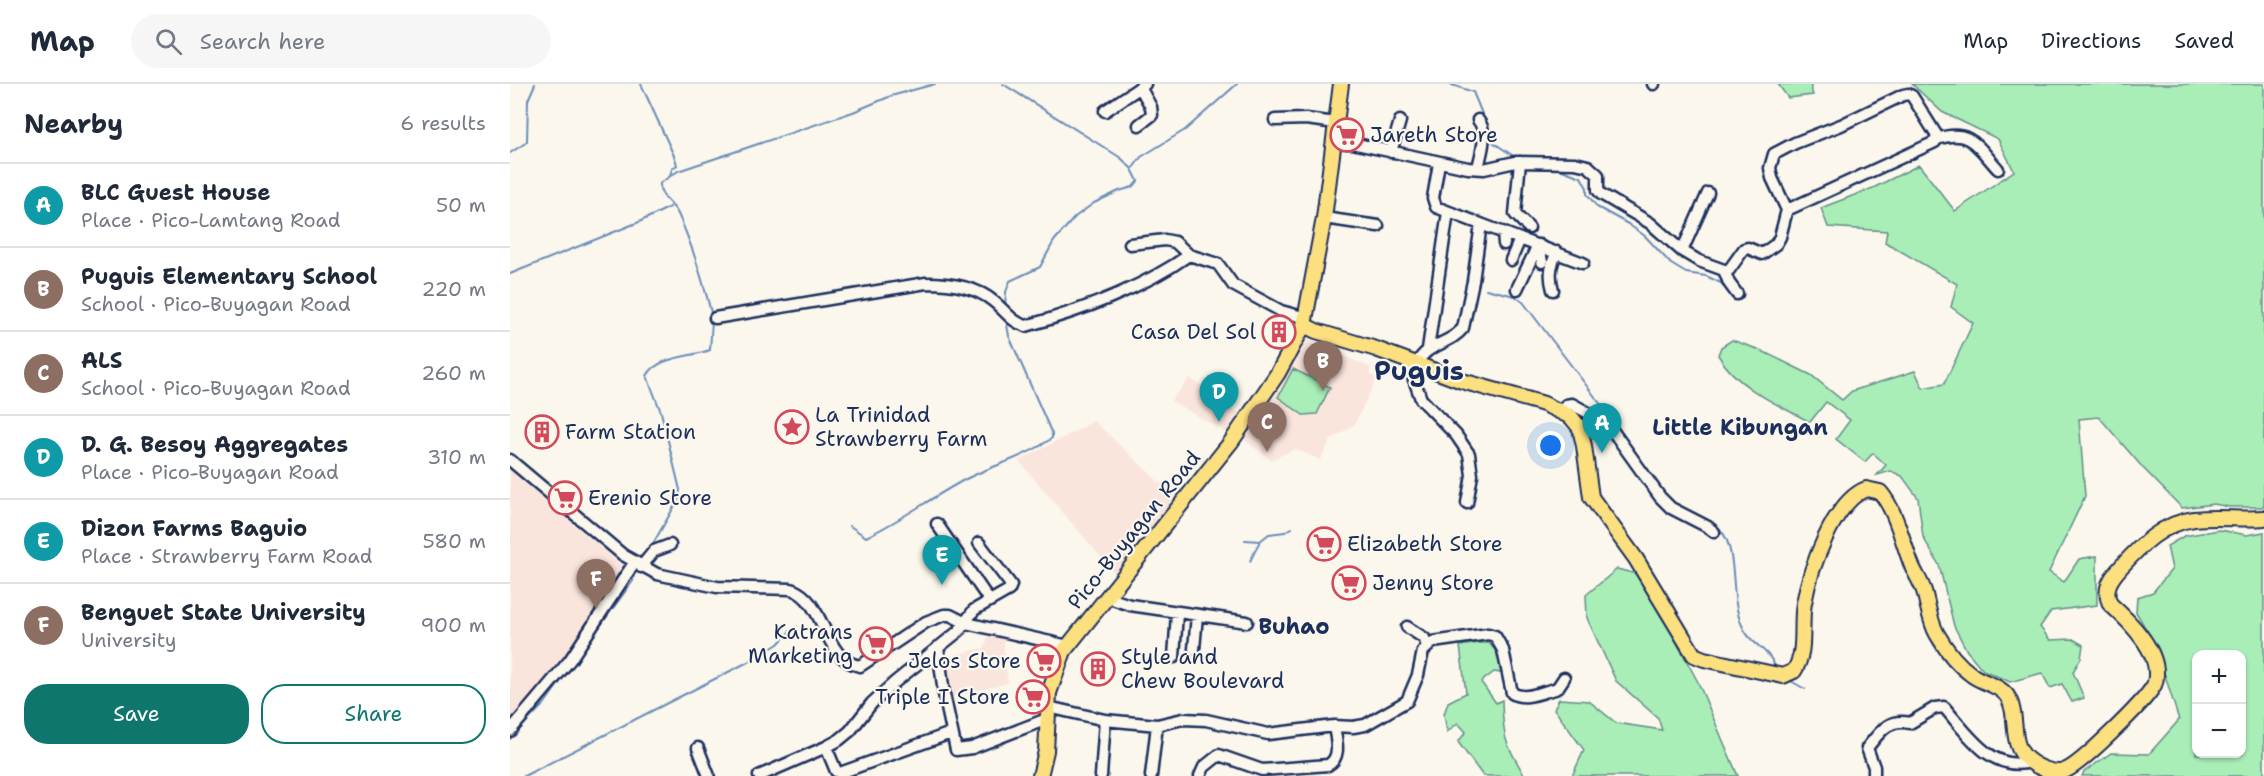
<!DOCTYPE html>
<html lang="en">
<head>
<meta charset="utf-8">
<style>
	:root { --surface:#fff; --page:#f6f6f7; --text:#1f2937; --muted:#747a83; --line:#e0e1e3; --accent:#0f766e }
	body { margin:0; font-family:"Shantell Sans",sans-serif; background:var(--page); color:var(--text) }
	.controls { position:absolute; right:18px; bottom:18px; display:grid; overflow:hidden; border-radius:12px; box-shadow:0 2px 4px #0004 }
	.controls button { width:54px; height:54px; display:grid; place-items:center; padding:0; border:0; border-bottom:2px solid var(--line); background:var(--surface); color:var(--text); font:30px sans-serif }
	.you { position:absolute; left:1041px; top:362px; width:21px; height:21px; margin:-15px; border:4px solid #fff; border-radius:50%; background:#1a73e8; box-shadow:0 0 0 9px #1a73e833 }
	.badge { display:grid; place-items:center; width:39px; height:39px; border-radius:50%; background:var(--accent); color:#fff; font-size:20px; font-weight:700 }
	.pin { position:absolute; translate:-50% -50px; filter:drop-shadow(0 2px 3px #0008) }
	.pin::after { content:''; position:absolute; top:32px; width:21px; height:18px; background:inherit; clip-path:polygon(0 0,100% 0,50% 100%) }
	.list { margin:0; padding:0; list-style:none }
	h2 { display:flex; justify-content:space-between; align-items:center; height:78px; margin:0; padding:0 24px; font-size:26px }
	h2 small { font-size:20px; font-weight:400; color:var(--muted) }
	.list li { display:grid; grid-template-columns:39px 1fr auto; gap:18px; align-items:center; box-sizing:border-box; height:84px; padding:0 24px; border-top:2px solid var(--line) }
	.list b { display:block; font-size:22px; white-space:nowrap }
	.list p { margin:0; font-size:20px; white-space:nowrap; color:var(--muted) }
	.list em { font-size:20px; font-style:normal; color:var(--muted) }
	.actions { display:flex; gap:12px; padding:18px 24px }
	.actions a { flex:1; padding:14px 0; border:2px solid var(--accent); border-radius:24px; text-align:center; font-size:21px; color:var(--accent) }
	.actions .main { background:var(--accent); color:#fff }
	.icon { flex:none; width:33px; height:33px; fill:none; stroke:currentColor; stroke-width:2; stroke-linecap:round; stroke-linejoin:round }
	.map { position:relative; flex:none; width:1754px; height:692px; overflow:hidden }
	header { display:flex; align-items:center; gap:36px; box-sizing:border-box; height:84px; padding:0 30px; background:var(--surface); border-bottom:2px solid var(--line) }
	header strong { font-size:28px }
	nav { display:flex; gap:33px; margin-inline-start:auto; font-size:21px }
	.search { width:420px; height:54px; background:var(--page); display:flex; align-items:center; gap:15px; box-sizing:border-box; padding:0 21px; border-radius:33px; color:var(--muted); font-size:22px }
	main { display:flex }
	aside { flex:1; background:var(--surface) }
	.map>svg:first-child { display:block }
	.built { fill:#fae5dd }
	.green { fill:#a9edb7; stroke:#628e8a; stroke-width:1.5; fill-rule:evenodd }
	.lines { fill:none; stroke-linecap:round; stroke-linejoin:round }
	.stream { stroke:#698cba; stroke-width:2 }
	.minor-casing { stroke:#1b2f5e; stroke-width:15 }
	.major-casing { stroke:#1b2f5e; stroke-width:18 }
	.minor { stroke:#fbf7ec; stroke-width:10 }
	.major { stroke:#fce080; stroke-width:14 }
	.labels { text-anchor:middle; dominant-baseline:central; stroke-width:4.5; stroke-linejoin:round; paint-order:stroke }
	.poi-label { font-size:21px; fill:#1b2f5e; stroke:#fbf7ec; text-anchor:start }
	.street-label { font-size:21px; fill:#1b2f5e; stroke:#fbf7ec }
	.neighbourhood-label { font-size:22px; font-weight:bold; fill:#1b2f5e; stroke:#fbf7ec }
	.district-label { font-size:27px; font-weight:bold; fill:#1b2f5e; stroke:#fbf7ec }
</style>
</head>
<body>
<header>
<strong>Map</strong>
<div class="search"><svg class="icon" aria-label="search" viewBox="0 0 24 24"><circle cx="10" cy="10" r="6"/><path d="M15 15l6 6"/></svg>Search here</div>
<nav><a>Map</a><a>Directions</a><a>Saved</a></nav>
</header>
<main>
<aside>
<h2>Nearby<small>6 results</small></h2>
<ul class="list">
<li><span class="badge" style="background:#0f9aa8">A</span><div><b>BLC Guest House</b><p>Place · Pico-Lamtang Road</p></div><em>50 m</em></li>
<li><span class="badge" style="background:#8d6e63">B</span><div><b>Puguis Elementary School</b><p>School · Pico-Buyagan Road</p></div><em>220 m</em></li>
<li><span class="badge" style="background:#8d6e63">C</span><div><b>ALS</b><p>School · Pico-Buyagan Road</p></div><em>260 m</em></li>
<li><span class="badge" style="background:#0f9aa8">D</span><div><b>D. G. Besoy Aggregates</b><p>Place · Pico-Buyagan Road</p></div><em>310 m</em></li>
<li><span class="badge" style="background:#0f9aa8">E</span><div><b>Dizon Farms Baguio</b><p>Place · Strawberry Farm Road</p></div><em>580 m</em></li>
<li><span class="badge" style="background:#8d6e63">F</span><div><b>Benguet State University</b><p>University</p></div><em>900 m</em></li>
</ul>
<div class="actions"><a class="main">Save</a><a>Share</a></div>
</aside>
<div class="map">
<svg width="1754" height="692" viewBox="0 0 1754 692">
	<rect width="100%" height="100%" fill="#fbf7ec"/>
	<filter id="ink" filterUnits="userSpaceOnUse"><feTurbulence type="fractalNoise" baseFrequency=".0167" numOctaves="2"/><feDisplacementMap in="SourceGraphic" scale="12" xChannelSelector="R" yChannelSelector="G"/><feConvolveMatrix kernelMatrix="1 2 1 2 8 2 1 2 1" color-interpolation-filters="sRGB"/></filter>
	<g filter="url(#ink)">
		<path class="built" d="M796,255L861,284L859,290L867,294L844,341L821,356L810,376L785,365L761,376L733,355L790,269Z
			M680,294L729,329L717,349L661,317Z
			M584,337L665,413L606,491L509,377Z
			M0,386L117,486L48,582L0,639Z
			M479,550L493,553L498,599L441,613L434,573L474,564Z"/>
		<path class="green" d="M1268,0H1300L1303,11L1278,14Z
			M1402,0H1754V423H1719L1704,420L1672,424L1633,384L1589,333L1569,335L1575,412L1539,488L1554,498L1569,475L1587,472V521L1541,527L1530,543L1540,556L1563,555L1573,561L1571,574L1563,588L1574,614L1562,618L1552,600L1540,604L1532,589L1500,598L1473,586L1457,567L1444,542L1429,481L1413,453L1408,414L1392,392L1381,387L1367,391L1376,381L1363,369L1355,378L1326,355L1340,336L1316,318L1300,338C1267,320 1228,305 1208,271L1211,263L1222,256L1250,266L1301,291L1332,316L1342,307L1405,287L1413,304L1434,300L1463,239L1441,223L1447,200L1375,158L1377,147L1318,143L1311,124L1363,104L1409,81L1445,127L1504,87L1488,55L1432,28Z
			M783,285L820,303L807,330L793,331L768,313Z
			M1709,446L1737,451L1754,448V692H1572L1574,688L1601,669L1639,670L1669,636L1645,560L1626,528L1627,513L1643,508L1662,485L1657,462L1674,452ZM1686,570H1732V670H1686Z
			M1107,485L1130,491L1188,598L1228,692H1062L1074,666L1044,625L1049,615L1079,617L1106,639L1152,646L1148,634L1106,597L1077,534L1076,511Z
			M969,559H979L989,571L991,589L984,588L971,598L986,619L992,616C993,655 995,659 1015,692H973L948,658L956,648L948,639L937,648L934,630L938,618L956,609L950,562Z"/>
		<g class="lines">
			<path class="stream" d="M131,0L165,74L167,81L162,85L160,92
				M493,0L611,74L622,85L628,97L623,103L609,107L584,119L565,133L544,157L530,183L500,197L496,208L495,223
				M939,0L963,8L984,59L1005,73
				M0,69L14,60L17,57L18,16L25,0
				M623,84L631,73L675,46L727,0
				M1052,86L1071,93L1077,104V110L1087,123L1118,140L1135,152L1161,180L1176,189L1196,192L1213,200
				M0,190L129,138L160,123
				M976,205L1005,212L1013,218L1092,322L1100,336
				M202,232C193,197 183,162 168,130C163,119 149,114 150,99L168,87L343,28L381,12L425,0
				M340,442L356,453C390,437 422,413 456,395C485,380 515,374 542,354V350L499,252L496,235
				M1204,442C1226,450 1222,500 1226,520C1228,532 1232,546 1241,555C1254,568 1259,568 1267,586
				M735,456L750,457L759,450L775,448L782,444
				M140,465L168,416L170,406L151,328L137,292C147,272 182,273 200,266L202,237
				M740,477L750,457
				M73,565L123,497L124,488
				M1279,596L1295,605
				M0,655L35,619L63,580
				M14,692L242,576L268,560L280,547"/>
			<g class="minor-casing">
				<path id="minor" d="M1143,0H1144
					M595,27L635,0
					M765,36L796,35L826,39
					M968,36C979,49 971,69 968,84
					M629,41L642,31L641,23L630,3
					M1427,55C1460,44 1467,62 1488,85
					M825,58L842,59L958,84L974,85L1005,78L1065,79L1078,82L1088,91V106L1091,110L1140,139L1172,167L1189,177L1214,186H1219L1234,165L1238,164L1252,170L1266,160L1270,153L1277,126L1262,94L1260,84L1264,70L1285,59L1331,41L1393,11L1398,10L1402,12L1427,52L1425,58L1277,126
					M881,68L890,37
					M1010,78L1005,130L1019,144
					M929,79L923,114L926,123L1073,179
					M814,134L868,142
					M993,148L994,160
					M620,160L655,156L665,158L679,171L708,180L723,201L771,227L796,234
					M1029,161L1032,178
					M1172,167L1198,109
					M1001,176L1010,155
					M1214,186L1219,199L1227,210
					M1007,205L1028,161
					M1043,206C1039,192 1040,182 1047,168
					M205,234L416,199C438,199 465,202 483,217C494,225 501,238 516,242C573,226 631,205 679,171
					M918,265L938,128
					M897,276L911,315L946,351L959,370L962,391L957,419
					M907,280C916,259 940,261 953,244L963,197L971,140
					M1050,327L1056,321L1062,320L1097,339L1150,413L1161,424L1198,443L1204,448
					M0,376L113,471L147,490L207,503L281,505C317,517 312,576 350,582L416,538L434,531H440L456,539L558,562
					M427,440L479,516
					M131,483L144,467L160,461
					M599,510L605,516L620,521L737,538
					M897,543L914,554L917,562
					M428,563L434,610L446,666L462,664L537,635
					M684,565L687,531
					M664,573L667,529
					M538,623L595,636L647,641L673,635L696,636L758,650L824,642
					M0,647L60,576L124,479
					M316,663L326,687L330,689L441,649
					M188,664L199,692
					M249,692L316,663L329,656L340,647L362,619L385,598L449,547L464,526L499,506L501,501L469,459
					M591,692L595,636
					M641,692L647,641
					M690,692L694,683L709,671L752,686L818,681C832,673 826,656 824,642L843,643L855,641L897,617L908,591L913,567L923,558L978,550L985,552L993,566L1002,609C1015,617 1031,608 1045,605L1048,603L1054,594
					M1364,692V683L1357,664C1370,648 1378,634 1400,639L1425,624L1434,623C1457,649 1481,689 1521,678"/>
			</g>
			<g class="major-casing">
				<path id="major" d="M794,241L806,247L866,265L952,297L1034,320L1061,333L1070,344L1074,362L1081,413L1126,475L1184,571L1194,575L1273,592L1284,587C1297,568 1290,541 1294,519C1300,486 1323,418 1356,405L1370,408C1386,426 1393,460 1402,482C1406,491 1411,498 1414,507C1418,521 1420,538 1427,550C1436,566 1448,581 1462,591C1474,600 1492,601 1499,615C1509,635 1499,659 1517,675C1525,682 1543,691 1554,687C1570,682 1634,618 1643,603C1645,600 1646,594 1646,590C1647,564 1618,536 1600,520C1593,505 1601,494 1611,483C1631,461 1653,439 1684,435C1707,432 1731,436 1754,434
					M530,692L536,667L539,609L554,567L721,358L768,289L794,241L814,134L831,0"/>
			</g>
			<use href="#minor" class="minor"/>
			<use href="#major" class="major"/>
		</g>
	</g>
	<defs>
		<g id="supermarket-ring" transform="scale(1.725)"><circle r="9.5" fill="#fbf7ec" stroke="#d1495b" stroke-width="1.5"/><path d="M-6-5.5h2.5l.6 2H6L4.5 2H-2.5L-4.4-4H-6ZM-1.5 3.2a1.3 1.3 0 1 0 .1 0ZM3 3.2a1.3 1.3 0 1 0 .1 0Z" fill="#d1495b"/></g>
		<g id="building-ring" transform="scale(1.725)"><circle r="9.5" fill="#fbf7ec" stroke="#d1495b" stroke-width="1.5"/><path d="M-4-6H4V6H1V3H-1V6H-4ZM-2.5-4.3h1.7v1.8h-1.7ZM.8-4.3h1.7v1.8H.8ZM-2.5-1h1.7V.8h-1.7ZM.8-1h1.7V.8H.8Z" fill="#d1495b"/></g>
		<g id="sight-ring" transform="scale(1.725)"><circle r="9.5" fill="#fbf7ec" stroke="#d1495b" stroke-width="1.5"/><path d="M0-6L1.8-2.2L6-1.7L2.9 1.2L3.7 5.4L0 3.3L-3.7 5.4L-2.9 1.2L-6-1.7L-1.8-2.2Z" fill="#d1495b"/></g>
	</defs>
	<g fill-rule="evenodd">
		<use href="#supermarket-ring" x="837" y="51"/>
		<use href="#building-ring" x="769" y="248"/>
		<use href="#sight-ring" x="282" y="343"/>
		<use href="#building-ring" x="32" y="348"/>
		<use href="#supermarket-ring" x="55" y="414"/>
		<use href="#supermarket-ring" x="814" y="460"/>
		<use href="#supermarket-ring" x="839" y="499"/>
		<use href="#supermarket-ring" x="366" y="560"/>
		<use href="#supermarket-ring" x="534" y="577"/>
		<use href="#building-ring" x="588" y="585"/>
		<use href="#supermarket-ring" x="523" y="613"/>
	</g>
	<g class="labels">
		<g class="poi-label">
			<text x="860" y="51">Jareth Store</text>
			<text x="746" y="248" text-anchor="end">Casa Del Sol</text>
			<text x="305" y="331">La Trinidad<tspan x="305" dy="24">Strawberry Farm</tspan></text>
			<text x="55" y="348">Farm Station</text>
			<text x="78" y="414">Erenio Store</text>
			<text x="837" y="460">Elizabeth Store</text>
			<text x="862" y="499">Jenny Store</text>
			<text x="343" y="548" text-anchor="end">Katrans<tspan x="343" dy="24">Marketing</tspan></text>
			<text x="611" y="573">Style and<tspan x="611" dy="24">Chew Boulevard</tspan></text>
			<text x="511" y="577" text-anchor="end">Jelos Store</text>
			<text x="500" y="613" text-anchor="end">Triple I Store</text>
		</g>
		<g class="street-label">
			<text transform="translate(624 446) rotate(-51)">Pico-Buyagan Road</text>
		</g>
		<g class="neighbourhood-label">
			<text x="1230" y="343">Little Kibungan</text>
			<text x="784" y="542">Buhao</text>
		</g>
		<g class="district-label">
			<text x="909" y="286">Puguis</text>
		</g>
	</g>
</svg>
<div class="controls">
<button>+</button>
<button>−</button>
</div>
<div class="you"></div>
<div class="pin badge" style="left:1092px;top:369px;background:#0f9aa8">A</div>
<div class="pin badge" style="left:813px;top:307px;background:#8d6e63">B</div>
<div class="pin badge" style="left:757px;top:368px;background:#8d6e63">C</div>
<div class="pin badge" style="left:709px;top:338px;background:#0f9aa8">D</div>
<div class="pin badge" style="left:432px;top:501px;background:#0f9aa8">E</div>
<div class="pin badge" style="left:86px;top:525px;background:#8d6e63">F</div>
</div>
</main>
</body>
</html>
